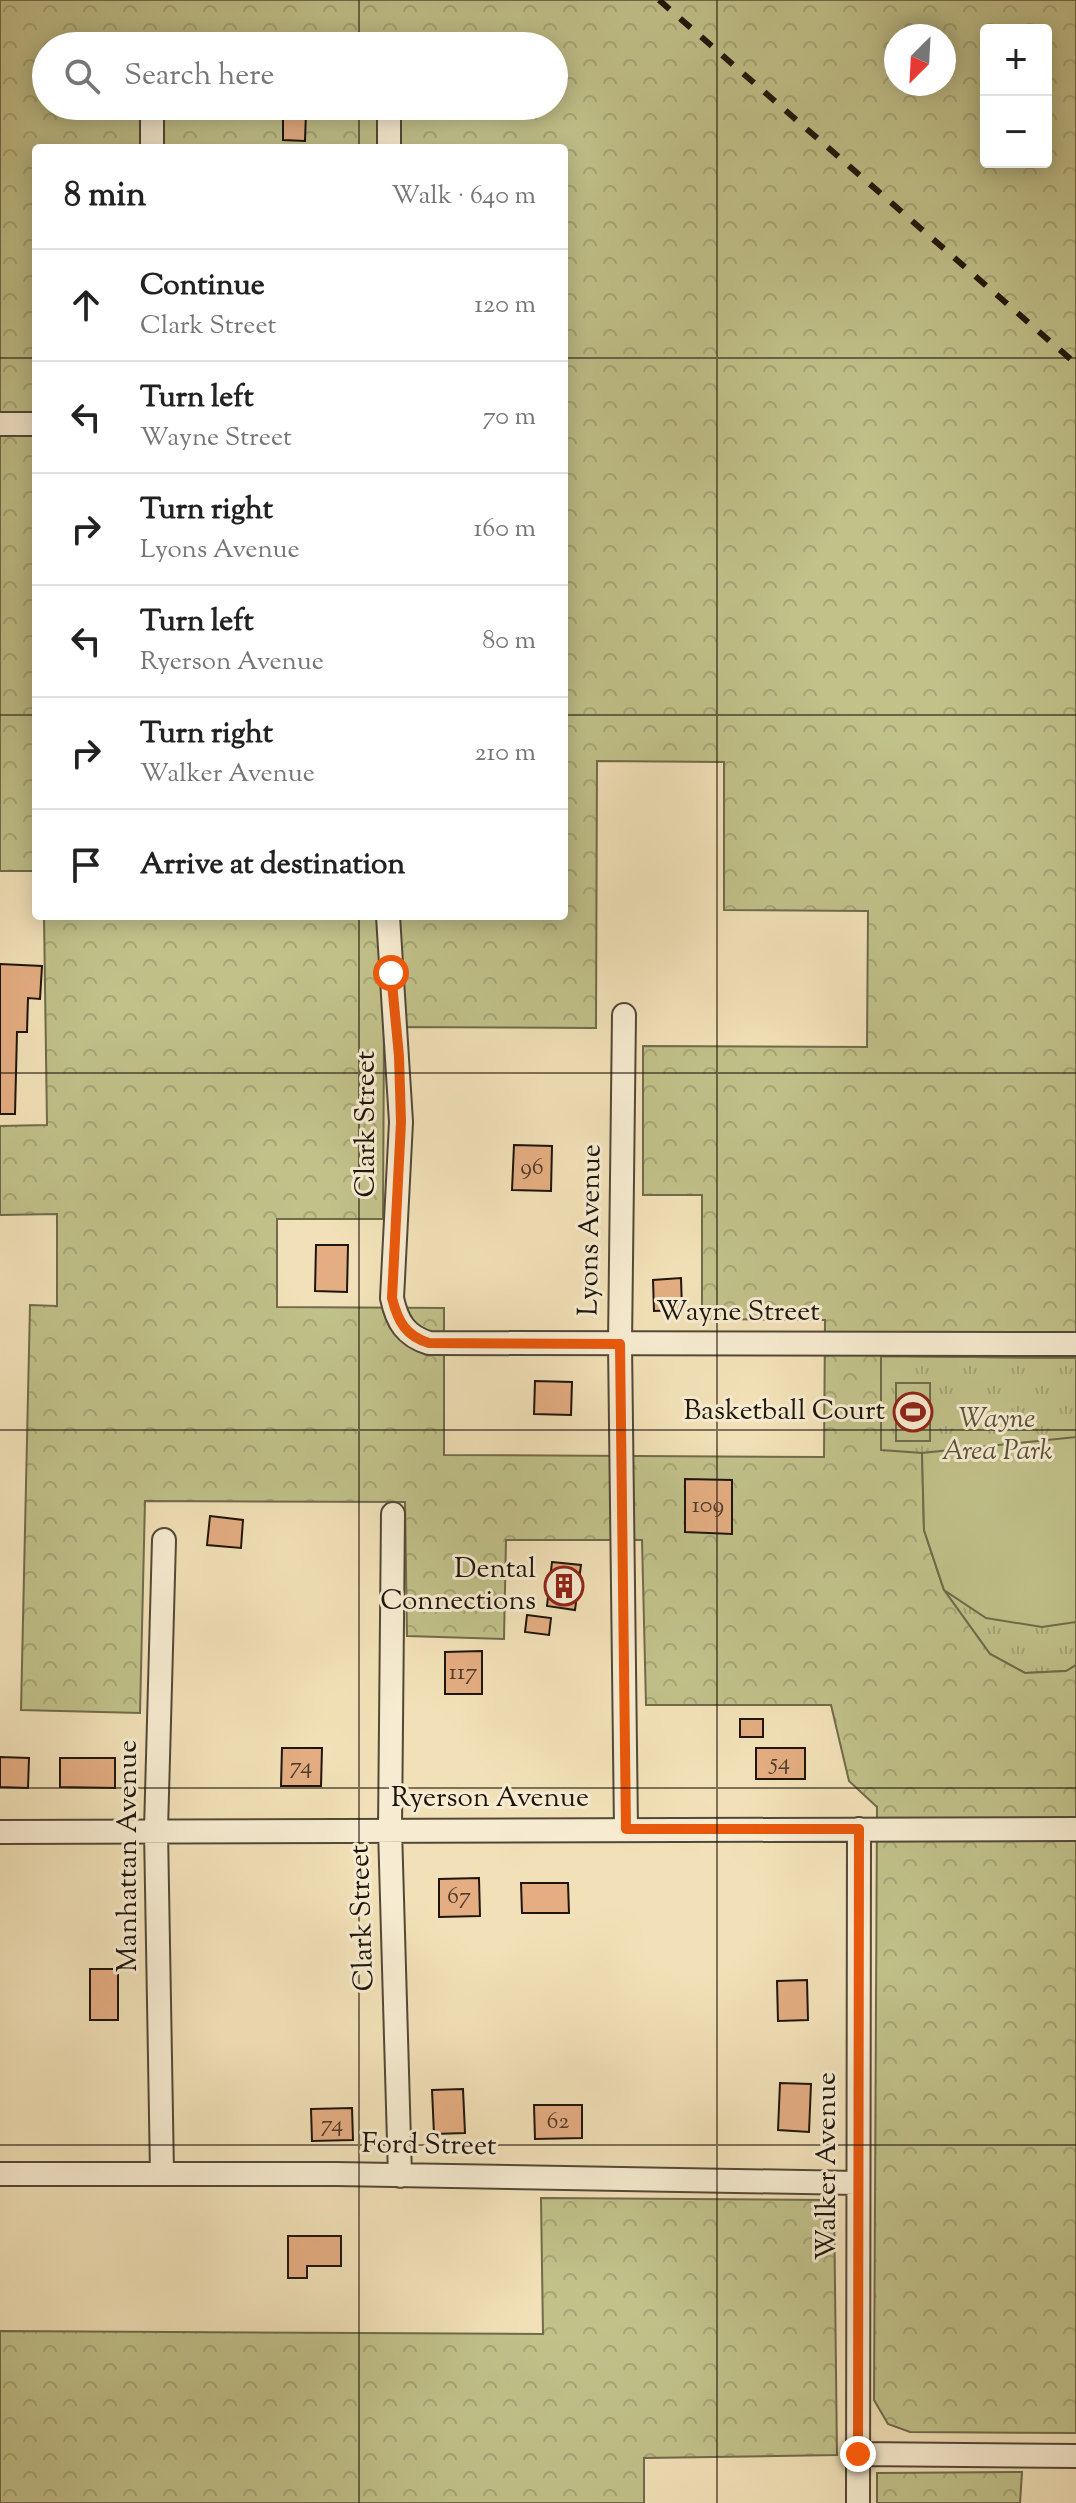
<!DOCTYPE html>
<html lang="en">
<head>
<meta charset="utf-8">
<style>
	:root { --surface:#fff; --page:#f6f6f6; --text:#222; --muted:#767676; --line:#e0e0e0 }
	body { margin:0; font-family:"Sorts Mill Goudy",serif; background:var(--page); color:var(--text) }
	.controls { position:absolute; right:24px; top:24px; display:grid; overflow:hidden; border-radius:8px; box-shadow:0 4px 20px #0003 }
	.controls button { width:72px; height:72px; display:grid; place-items:center; padding:0; border:0; border-bottom:2px solid var(--line); background:var(--surface); color:var(--text); font:40px sans-serif }
	.compass { position:absolute; left:884px; top:24px; width:72px; height:72px; border-radius:50%; background:var(--surface); box-shadow:0 4px 20px #0003; rotate:204deg }
	.stop { position:absolute; width:24px; height:24px; margin:-18px; border:6px solid #ea580c; border-radius:50%; background:#fff }
	.stop.end { background:#ea580c; border-color:#fff; box-shadow:0 2px 8px #0008 }
	.list { margin:0; padding:0; list-style:none }
	h2 { display:flex; justify-content:space-between; align-items:center; height:104px; margin:0; padding:0 32px; font-size:34px }
	h2 small { font-size:26px; font-weight:400; color:var(--muted) }
	.list li { display:grid; grid-template-columns:52px 1fr auto; gap:24px; align-items:center; box-sizing:border-box; height:112px; padding:0 32px; border-top:2px solid var(--line) }
	.list b { display:block; font-size:30px; white-space:nowrap }
	.list p { margin:0; font-size:26px; white-space:nowrap; color:var(--muted) }
	.list em { font-size:26px; font-style:normal; color:var(--muted) }
	.icon { flex:none; width:44px; height:44px; fill:none; stroke:currentColor; stroke-width:2; stroke-linecap:round; stroke-linejoin:round }
	.map { position:relative; flex:none; width:1076px; height:2503px; overflow:hidden }
	.search { position:absolute; background:var(--surface); box-shadow:0 4px 20px #0003; left:32px; top:32px; width:536px; height:88px; display:flex; align-items:center; gap:20px; box-sizing:border-box; padding:0 28px; border-radius:44px; color:var(--muted); font-size:30px }
	.panel { position:absolute; background:var(--surface); box-shadow:0 4px 20px #0003; left:32px; top:144px; width:536px; height:776px; border-radius:8px }
	.map>svg:first-child { display:block }
	.grass { fill:url(#grass-tufts); stroke:#706b4b; stroke-width:2 }
	.forest { fill:url(#forest-crowns); stroke:#706b4b; stroke-width:2; fill-rule:evenodd }
	.pitch { fill:#c1c18a; stroke:#706b4b; stroke-width:2 }
	.building { fill:#e4ad82; stroke:#1e150c; stroke-width:2 }
	.lines { fill:none; stroke-linecap:round; stroke-linejoin:round }
	.street-casing { stroke:#534837; stroke-width:26 }
	.street { stroke:#f7ecd1; stroke-width:22 }
	.rail { stroke:#1e150c; stroke-width:6; stroke-dasharray:14 14; stroke-linecap:butt }
	.route { stroke:#ea580c; stroke-width:10 }
	.grid { fill:none; stroke:#1e150c; stroke-width:2; stroke-opacity:0.55 }
	.labels { text-anchor:middle; dominant-baseline:central; stroke-width:6; stroke-linejoin:round; paint-order:stroke }
	.number-label { font-size:24px; fill:#503b2a }
	.street-label { font-size:28px; fill:#1e150c; stroke:#f7ecd1 }
	.poi-label { font-size:28px; fill:#1e150c; stroke:#f7ecd1; text-anchor:end }
	.park-label { font-size:28px; font-style:italic; fill:#575138; stroke:#f7ecd1 }
</style>
</head>
<body>
<div class="map">
<svg width="1076" height="2503" viewBox="0 0 1076 2503">
	<defs>
		<pattern id="grass-tufts" width="24" height="20" patternUnits="userSpaceOnUse" patternTransform="scale(2)"><rect width="24" height="20" fill="#c1c18a"/><path d="M3 7l-1-3M5 7V3M7 7l1-3M15 17l-1-3M17 17v-4M19 17l1-3" fill="none" stroke="#a5a576"/></pattern>
		<pattern id="forest-crowns" width="20" height="18" patternUnits="userSpaceOnUse" patternTransform="scale(2)"><rect width="20" height="18" fill="#c1c18a"/><path d="M2 6a3 3 0 1 1 6 0M12 15a3 3 0 1 1 6 0" fill="none" stroke="#a5a576"/></pattern>
	</defs>
	<rect width="100%" height="100%" fill="#f2e1b8"/>
	<filter id="stains"><feTurbulence type="fractalNoise" baseFrequency=".0025" numOctaves="4"/><feColorMatrix values="0 0 0 0 .2 0 0 0 0 .09 0 0 0 0 .02 0 0 0 .5 -.17"/></filter>
	<radialGradient id="worn" r=".72"><stop offset=".6" stop-color="#630" stop-opacity="0"/><stop offset="1" stop-color="#630" stop-opacity=".3"/></radialGradient>
	<path class="grass" d="M881,1356L1076,1358V1665L1067,1671L1025,1673L990,1654L944,1590L881,1451Z"/>
	<path class="forest" d="M0,0H1076V1358L881,1356V1450L922,1453L924,1530L944,1590L990,1654L1025,1673L1066,1671L1076,1665V2433L910,2432L888,2424L874,2400L877,1807L849,1781L831,1705H646L642,1540H506L504,1639L407,1636L405,1502L145,1501L140,1713L21,1710L30,1305L57,1306V1214L0,1215V1126L47,1125L44,916H564V148H36V871H0ZM986,30H1046V162H986ZM896,36H944V84H896ZM46,46H554V106H46ZM597,761L724,762V910L868,911L867,1047L643,1046V1195H702V1319L825,1320L824,1457L444,1455V1308L277,1307V1219H383L384,1027L596,1028Z
		M541,2198L834,2200L837,2455L644,2458V2503H0V2331L543,2334Z
		M1022,2472L1020,2503H877V2473Z"/>
	<path class="pitch" d="M896,1383H930V1441H896Z
		M1076,1437V1622L1042,1627L986,1618L944,1590L924,1530L922,1453Z"/>
	<path class="building" d="M283,112H306L305,141L283,140Z
		M0,964L42,966L40,999L28,998L27,1032H17L15,1114H0Z
		M514,1145L552,1146L551,1191L512,1190Z
		M316,1245H348L347,1292L315,1291Z
		M681,1278L682,1310L654,1311L653,1280Z
		M535,1381L572,1382L571,1415L534,1414Z
		M685,1479L732,1480V1534L685,1532Z
		M210,1516L243,1520L241,1548L207,1545Z
		M552,1562L581,1565L575,1610L547,1606Z
		M527,1615L551,1618L549,1635L525,1632Z
		M482,1651V1694H445V1652Z
		M740,1719H763V1737H740Z
		M282,1748H322L321,1786H281Z
		M756,1748H805V1779H756Z
		M0,1757L29,1758L28,1788L0,1787Z
		M60,1758H115V1788L60,1787Z
		M479,1878L480,1916L439,1917V1879Z
		M521,1883H568L569,1913H522Z
		M90,1969H118V2020H90Z
		M807,1980L808,2020L778,2021L777,1981Z
		M780,2083L811,2084L809,2132L778,2130Z
		M463,2089L465,2133L434,2134L432,2090Z
		M534,2105H582V2138L535,2139Z
		M352,2108L353,2140L312,2141L311,2109Z
		M288,2236H341V2266H307V2278H288Z"/>
	<g class="lines">
		<g class="street-casing">
			<path id="street" d="M389,106V148
				M152,148V106
				M0,424H36
				M388,916L401,1122L392,1298C397,1322 406,1336 429,1343L1076,1344
				M624,1015L620,1344L626,1829
				M393,1514L390,1829L400,2176
				M0,1832L1076,1829
				M162,2173L156,1830L164,1540
				M0,2174H336L857,2183
				M858,2454L1076,2456
				M858,2503L859,1829"/>
		</g>
		<use href="#street" class="street"/>
		<path class="rail" d="M659,0L1076,364"/>
	</g>
	<g class="lines">
		<path class="route" d="M391,973L399,1056L401,1122L392,1298C398,1322 406,1336 429,1343L620,1344L626,1829H859L858,2454"/>
	</g>
	<path class="grid" d="M359,0V46M717,0V2503M359,106V148M0,358H36M564,358H1076M0,715H36M564,715H1076M359,916V2503M0,1073H1076M0,1430H1076M0,1788H1076M0,2145H1076"/>
	<defs>
		<g id="stadium-ring" transform="scale(2)"><circle r="9.5" fill="#f7ecd1" stroke="#8f2418" stroke-width="1.5"/><path d="M0-5a6.5 5 0 1 0 0 10a6.5 5 0 1 0 0-10ZM-3.5-1.8h7v3.6h-7Z" fill="#8f2418"/></g>
		<g id="building-ring" transform="scale(2)"><circle r="9.5" fill="#f7ecd1" stroke="#8f2418" stroke-width="1.5"/><path d="M-4-6H4V6H1V3H-1V6H-4ZM-2.5-4.3h1.7v1.8h-1.7ZM.8-4.3h1.7v1.8H.8ZM-2.5-1h1.7V.8h-1.7ZM.8-1h1.7V.8H.8Z" fill="#8f2418"/></g>
	</defs>
	<g fill-rule="evenodd">
		<use href="#stadium-ring" x="913" y="1412"/>
		<use href="#building-ring" x="564" y="1586"/>
	</g>
	<g class="labels">
		<g class="number-label">
			<text x="532" y="1168">96</text>
			<text x="708" y="1506">109</text>
			<text x="463" y="1673">117</text>
			<text x="780" y="1763">54</text>
			<text x="301" y="1767">74</text>
			<text x="459" y="1897">67</text>
			<text x="558" y="2122">62</text>
			<text x="332" y="2125">74</text>
		</g>
		<g class="street-label">
			<text transform="translate(367 1124) rotate(-90)">Clark Street</text>
			<text transform="translate(591 1230) rotate(-89)">Lyons Avenue</text>
			<text x="738" y="1313">Wayne Street</text>
			<text x="490" y="1799">Ryerson Avenue</text>
			<text transform="translate(129 1856) rotate(-90)">Manhattan Avenue</text>
			<text transform="translate(363 1918) rotate(-92)">Clark Street</text>
			<text transform="translate(429 2146) rotate(1)">Ford Street</text>
			<text transform="translate(828 2166) rotate(-90)">Walker Avenue</text>
		</g>
		<g class="poi-label">
			<text x="885" y="1412">Basketball Court</text>
			<text x="536" y="1570">Dental<tspan x="536" dy="32">Connections</tspan></text>
		</g>
		<g class="park-label">
			<text x="997" y="1420">Wayne<tspan x="997" dy="32">Area Park</tspan></text>
		</g>
	</g>
	<rect width="100%" height="100%" filter="url(#stains)"/>
	<rect width="100%" height="100%" fill="url(#worn)"/>
</svg>
<div class="controls">
<button>+</button>
<button>−</button>
</div>
<svg class="compass" viewBox="-18 -18 36 36"><path d="M0-13l5 13h-10z" fill="#e53935"/><path d="M0 13l5-13h-10z" fill="#767676"/></svg>
<div class="stop" style="left:391px;top:973px"></div>
<div class="stop end" style="left:858px;top:2454px"></div>
<div class="search"><svg class="icon" aria-label="search" viewBox="0 0 24 24"><circle cx="10" cy="10" r="6"/><path d="M15 15l6 6"/></svg>Search here</div>
<section class="panel">
<h2>8 min<small>Walk · 640 m</small></h2>
<ul class="list">
<li><svg class="icon" aria-label="ahead" viewBox="0 0 24 24"><path d="M12 20V5M6 11l6-6 6 6"/></svg><div><b>Continue</b><p>Clark Street</p></div><em>120 m</em></li>
<li><svg class="icon" aria-label="left" viewBox="0 0 24 24"><path d="M17 20v-9H6M10 6l-5 5 5 5"/></svg><div><b>Turn left</b><p>Wayne Street</p></div><em>70 m</em></li>
<li><svg class="icon" aria-label="right" viewBox="0 0 24 24"><path d="M7 20v-9h11M14 6l5 5-5 5"/></svg><div><b>Turn right</b><p>Lyons Avenue</p></div><em>160 m</em></li>
<li><svg class="icon" aria-label="left" viewBox="0 0 24 24"><path d="M17 20v-9H6M10 6l-5 5 5 5"/></svg><div><b>Turn left</b><p>Ryerson Avenue</p></div><em>80 m</em></li>
<li><svg class="icon" aria-label="right" viewBox="0 0 24 24"><path d="M7 20v-9h11M14 6l5 5-5 5"/></svg><div><b>Turn right</b><p>Walker Avenue</p></div><em>210 m</em></li>
<li><svg class="icon" aria-label="arrive" viewBox="0 0 24 24"><path d="M6 21V4h12l-3 4 3 4H6"/></svg><div><b>Arrive at destination</b></div></li>
</ul>
</section>
</div>
</body>
</html>
